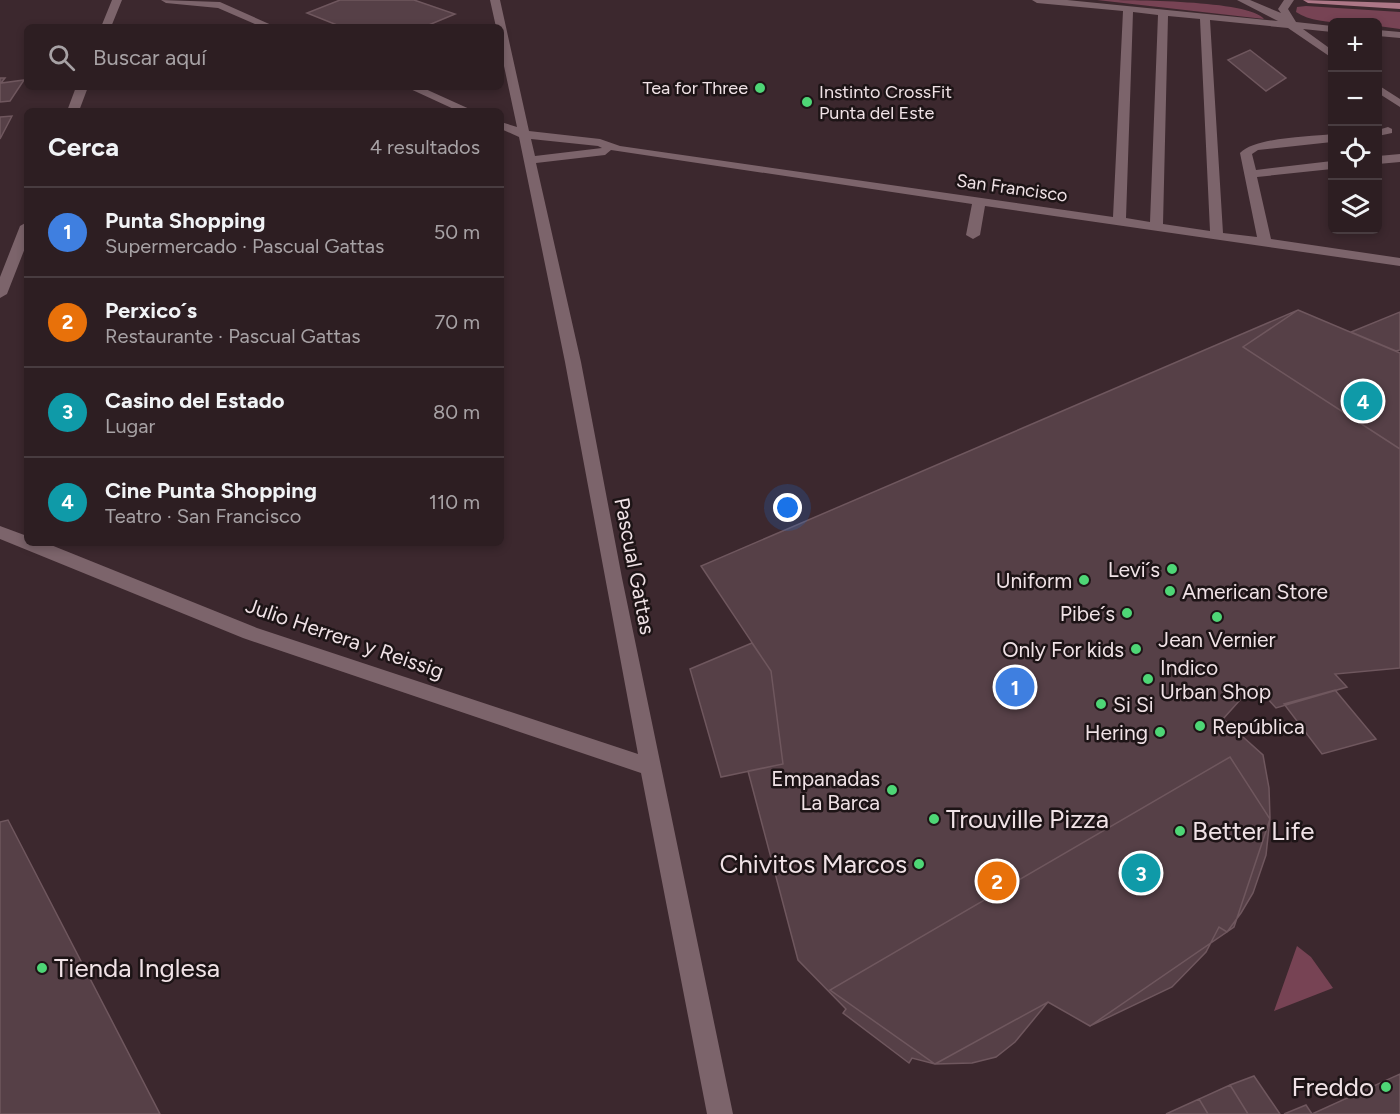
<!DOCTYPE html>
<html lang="es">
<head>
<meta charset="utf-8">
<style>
	:root { --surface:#2d1e22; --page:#35272a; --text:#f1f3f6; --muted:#a7a2a5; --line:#483c40; --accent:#4ed676 }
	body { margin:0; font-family:Figtree,sans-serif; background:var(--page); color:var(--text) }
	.controls { position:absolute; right:18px; top:18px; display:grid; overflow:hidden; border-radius:9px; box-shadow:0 3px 9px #0003 }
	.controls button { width:54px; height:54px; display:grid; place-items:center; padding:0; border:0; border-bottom:2px solid var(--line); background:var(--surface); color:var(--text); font:30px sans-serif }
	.you { position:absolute; left:788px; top:508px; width:21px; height:21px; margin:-15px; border:4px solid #fff; border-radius:50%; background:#1a73e8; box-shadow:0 0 0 9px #1a73e833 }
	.badge { display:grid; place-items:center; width:39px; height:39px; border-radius:50%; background:var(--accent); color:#fff; font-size:20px; font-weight:700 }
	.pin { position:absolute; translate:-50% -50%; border:3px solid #fff; box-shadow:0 2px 6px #0006 }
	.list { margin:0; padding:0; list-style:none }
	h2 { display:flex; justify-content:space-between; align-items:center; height:78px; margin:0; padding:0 24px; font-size:26px }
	h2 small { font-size:20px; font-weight:400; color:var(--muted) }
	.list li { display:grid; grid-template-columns:39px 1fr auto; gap:18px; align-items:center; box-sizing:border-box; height:90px; padding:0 24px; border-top:2px solid var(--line) }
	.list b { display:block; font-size:22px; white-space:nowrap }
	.list p { margin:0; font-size:20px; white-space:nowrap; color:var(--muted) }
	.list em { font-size:20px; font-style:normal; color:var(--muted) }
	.icon { flex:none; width:33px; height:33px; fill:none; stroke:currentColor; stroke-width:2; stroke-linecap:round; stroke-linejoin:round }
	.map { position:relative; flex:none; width:1400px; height:1114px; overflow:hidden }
	.search { position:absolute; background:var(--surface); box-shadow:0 3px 9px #0003; left:24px; top:24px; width:480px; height:66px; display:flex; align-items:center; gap:15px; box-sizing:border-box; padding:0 21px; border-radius:9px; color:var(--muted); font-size:22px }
	.panel { position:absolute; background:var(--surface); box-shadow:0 3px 9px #0003; left:24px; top:108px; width:480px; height:438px; border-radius:9px }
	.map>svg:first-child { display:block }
	.green { fill:#774354 }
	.building { fill:#564047; stroke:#6f575e; stroke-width:1.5 }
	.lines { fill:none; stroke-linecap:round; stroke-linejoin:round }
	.minor { fill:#7c646b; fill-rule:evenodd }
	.major { fill:#ad7787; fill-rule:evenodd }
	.poi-dot { fill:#4ed676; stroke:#1d1416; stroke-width:2 }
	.labels { text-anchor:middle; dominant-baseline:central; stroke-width:5; stroke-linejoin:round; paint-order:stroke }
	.far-poi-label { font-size:18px; fill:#f0e2e6; stroke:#1d1416; text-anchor:end }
	.far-street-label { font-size:18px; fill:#f0e2e6; stroke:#1d1416 }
	.street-label { font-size:21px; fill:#f0e2e6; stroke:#1d1416 }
	.poi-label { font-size:21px; fill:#f0e2e6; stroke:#1d1416; text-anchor:end }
	.near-poi-label { font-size:26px; fill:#f0e2e6; stroke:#1d1416; text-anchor:start }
</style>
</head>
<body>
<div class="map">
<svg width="1400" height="1114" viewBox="0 0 1400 1114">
	<rect width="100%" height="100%" fill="#3c282e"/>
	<path class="green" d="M1097,0C1129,0 1250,0 1264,19Z
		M1306,6L1400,12V29L1378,26V22C1352,22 1317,26 1296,12L1297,7Z
		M1297,946L1311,957L1333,988L1274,1011Z"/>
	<path class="building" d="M340,0H414L455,14L424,27H342L307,13Z
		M1250,50L1286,78L1266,91L1228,60Z
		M0,78H5L1,83L24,80L10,101L0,102Z
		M12,116L0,139V117Z
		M1298,310L1400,353V668L1335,674L1347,687L1276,708L1257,687L1240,700L1223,719L1263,755L1269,788L1270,818L1266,855L1253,893L1241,913L1227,932L1219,927L1206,952L1172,987L1090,1026L1048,1002L1015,1042L996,1057L972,1063L935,1064L912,1058L909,1063L843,1013L846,1009L798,960L748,771L783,764L771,671L701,566Z
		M1298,310L1400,353V449L1243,347Z
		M1400,312V350L1396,351L1351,332Z
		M752,643L771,671L783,764L721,777L690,669Z
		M1335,690L1376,739L1322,754L1284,704Z
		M1230,757L1270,819L1234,927L1090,1026L1048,1002L935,1064L830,990Z
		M8,820L160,1114H0V822Z
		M1400,1074V1114H1284L1306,1105L1312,1114Z
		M1254,1076L1280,1114H1248L1230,1085Z
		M1230,1085L1248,1114H1208L1199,1099Z
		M1199,1099L1208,1114H1166Z"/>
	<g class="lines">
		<path class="minor" d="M112,0H122L111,27H101Z
			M161,0L220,2L276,27H262L218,8L166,3Z
			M490,0H500L529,131L600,139L620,146L1113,217L1123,11L1037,3L1032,0H1067L1278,21L1237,0H1250L1281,13L1278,9L1284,0H1294L1288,9L1296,22L1332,26V32L1303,29L1332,50V58L1288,28L1210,20L1223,233L1257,237L1240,153C1255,137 1309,137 1332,134V142L1258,150L1252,154L1256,170L1332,161V169L1257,177L1271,239L1400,258V266L985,206L980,235L973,239L966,235L972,204L611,150L605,155L536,163L581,362L622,578L733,1114H707L641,773L243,638L0,539V526L27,536V543H46L257,628L638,754L565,362L519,137L501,129V122L517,127L501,52V27H496ZM1133,12L1158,15L1150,222L1126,218ZM1168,16L1200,19L1210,231L1163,224ZM531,139L598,146L602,148L535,156Z
			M1378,30L1400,32V38L1378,36Z
			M1378,85L1400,99V107L1378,93Z
			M76,87H88L79,111H67Z
			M406,87H421L474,111H458Z
			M1388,127L1392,129V133L1378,136V130Z
			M1400,154V162L1378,164V156Z
			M27,222V243L7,294L0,298V277L20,226Z"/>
		<path class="major" d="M1303,0L1400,3V9L1308,3Z"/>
	</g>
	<g class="poi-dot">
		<circle cx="760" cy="88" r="6"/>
		<circle cx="807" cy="102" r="6"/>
		<circle cx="1172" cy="569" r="6"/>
		<circle cx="1084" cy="580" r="6"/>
		<circle cx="1170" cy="591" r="6"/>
		<circle cx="1127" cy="613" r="6"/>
		<circle cx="1217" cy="617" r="6"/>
		<circle cx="1136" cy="649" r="6"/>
		<circle cx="1148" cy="679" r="6"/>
		<circle cx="1101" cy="704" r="6"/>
		<circle cx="1200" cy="726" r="6"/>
		<circle cx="1160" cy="732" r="6"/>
		<circle cx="892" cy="790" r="6"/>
		<circle cx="934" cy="819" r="6"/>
		<circle cx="1180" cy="831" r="6"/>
		<circle cx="919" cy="864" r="6"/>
		<circle cx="42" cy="968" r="6"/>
		<circle cx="1386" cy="1087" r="6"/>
	</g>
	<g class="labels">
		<g class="far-poi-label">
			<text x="748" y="88">Tea for Three</text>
			<text x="819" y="92" text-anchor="start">Instinto CrossFit<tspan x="819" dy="21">Punta del Este</tspan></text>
		</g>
		<g class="far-street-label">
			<text transform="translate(1012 188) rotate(8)">San Francisco</text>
		</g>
		<g class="street-label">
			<text transform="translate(635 566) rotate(79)">Pascual Gattas</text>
			<text transform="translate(345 638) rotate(19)">Julio Herrera y Reissig</text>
		</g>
		<g class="poi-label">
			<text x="1160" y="569">Levi´s</text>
			<text x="1072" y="580">Uniform</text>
			<text x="1182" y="591" text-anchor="start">American Store</text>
			<text x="1115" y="613">Pibe´s</text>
			<text x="1217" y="639" text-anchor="middle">Jean Vernier</text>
			<text x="1124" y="649">Only For kids</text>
			<text x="1160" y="667" text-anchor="start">Indico<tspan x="1160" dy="24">Urban Shop</tspan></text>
			<text x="1113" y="704" text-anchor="start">Si Si</text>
			<text x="1212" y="726" text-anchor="start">República</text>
			<text x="1148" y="732">Hering</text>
			<text x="880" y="778">Empanadas<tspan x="880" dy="24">La Barca</tspan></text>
		</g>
		<g class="near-poi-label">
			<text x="946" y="819">Trouville Pizza</text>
			<text x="1192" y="831">Better Life</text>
			<text x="907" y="864" text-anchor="end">Chivitos Marcos</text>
			<text x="54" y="968">Tienda Inglesa</text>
			<text x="1374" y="1087" text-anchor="end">Freddo</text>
		</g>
	</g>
</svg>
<div class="controls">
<button>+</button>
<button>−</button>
<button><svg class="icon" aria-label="locate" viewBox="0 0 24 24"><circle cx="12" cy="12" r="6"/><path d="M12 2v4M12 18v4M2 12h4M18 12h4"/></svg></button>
<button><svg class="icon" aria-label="layers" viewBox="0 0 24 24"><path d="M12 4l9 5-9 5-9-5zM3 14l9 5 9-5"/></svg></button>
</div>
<div class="you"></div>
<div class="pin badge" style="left:1015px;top:687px;background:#3f7fe0">1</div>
<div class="pin badge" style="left:997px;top:881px;background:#e8710a">2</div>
<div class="pin badge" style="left:1141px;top:873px;background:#0f9aa8">3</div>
<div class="pin badge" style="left:1363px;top:401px;background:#0f9aa8">4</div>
<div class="search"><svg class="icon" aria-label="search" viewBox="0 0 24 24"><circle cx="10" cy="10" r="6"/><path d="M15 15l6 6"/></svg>Buscar aquí</div>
<section class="panel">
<h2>Cerca<small>4 resultados</small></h2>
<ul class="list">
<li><span class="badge" style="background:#3f7fe0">1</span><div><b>Punta Shopping</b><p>Supermercado · Pascual Gattas</p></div><em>50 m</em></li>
<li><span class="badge" style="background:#e8710a">2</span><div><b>Perxico´s</b><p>Restaurante · Pascual Gattas</p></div><em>70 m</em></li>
<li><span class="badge" style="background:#0f9aa8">3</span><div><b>Casino del Estado</b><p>Lugar</p></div><em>80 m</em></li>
<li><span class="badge" style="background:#0f9aa8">4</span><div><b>Cine Punta Shopping</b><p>Teatro · San Francisco</p></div><em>110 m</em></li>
</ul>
</section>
</div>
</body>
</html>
